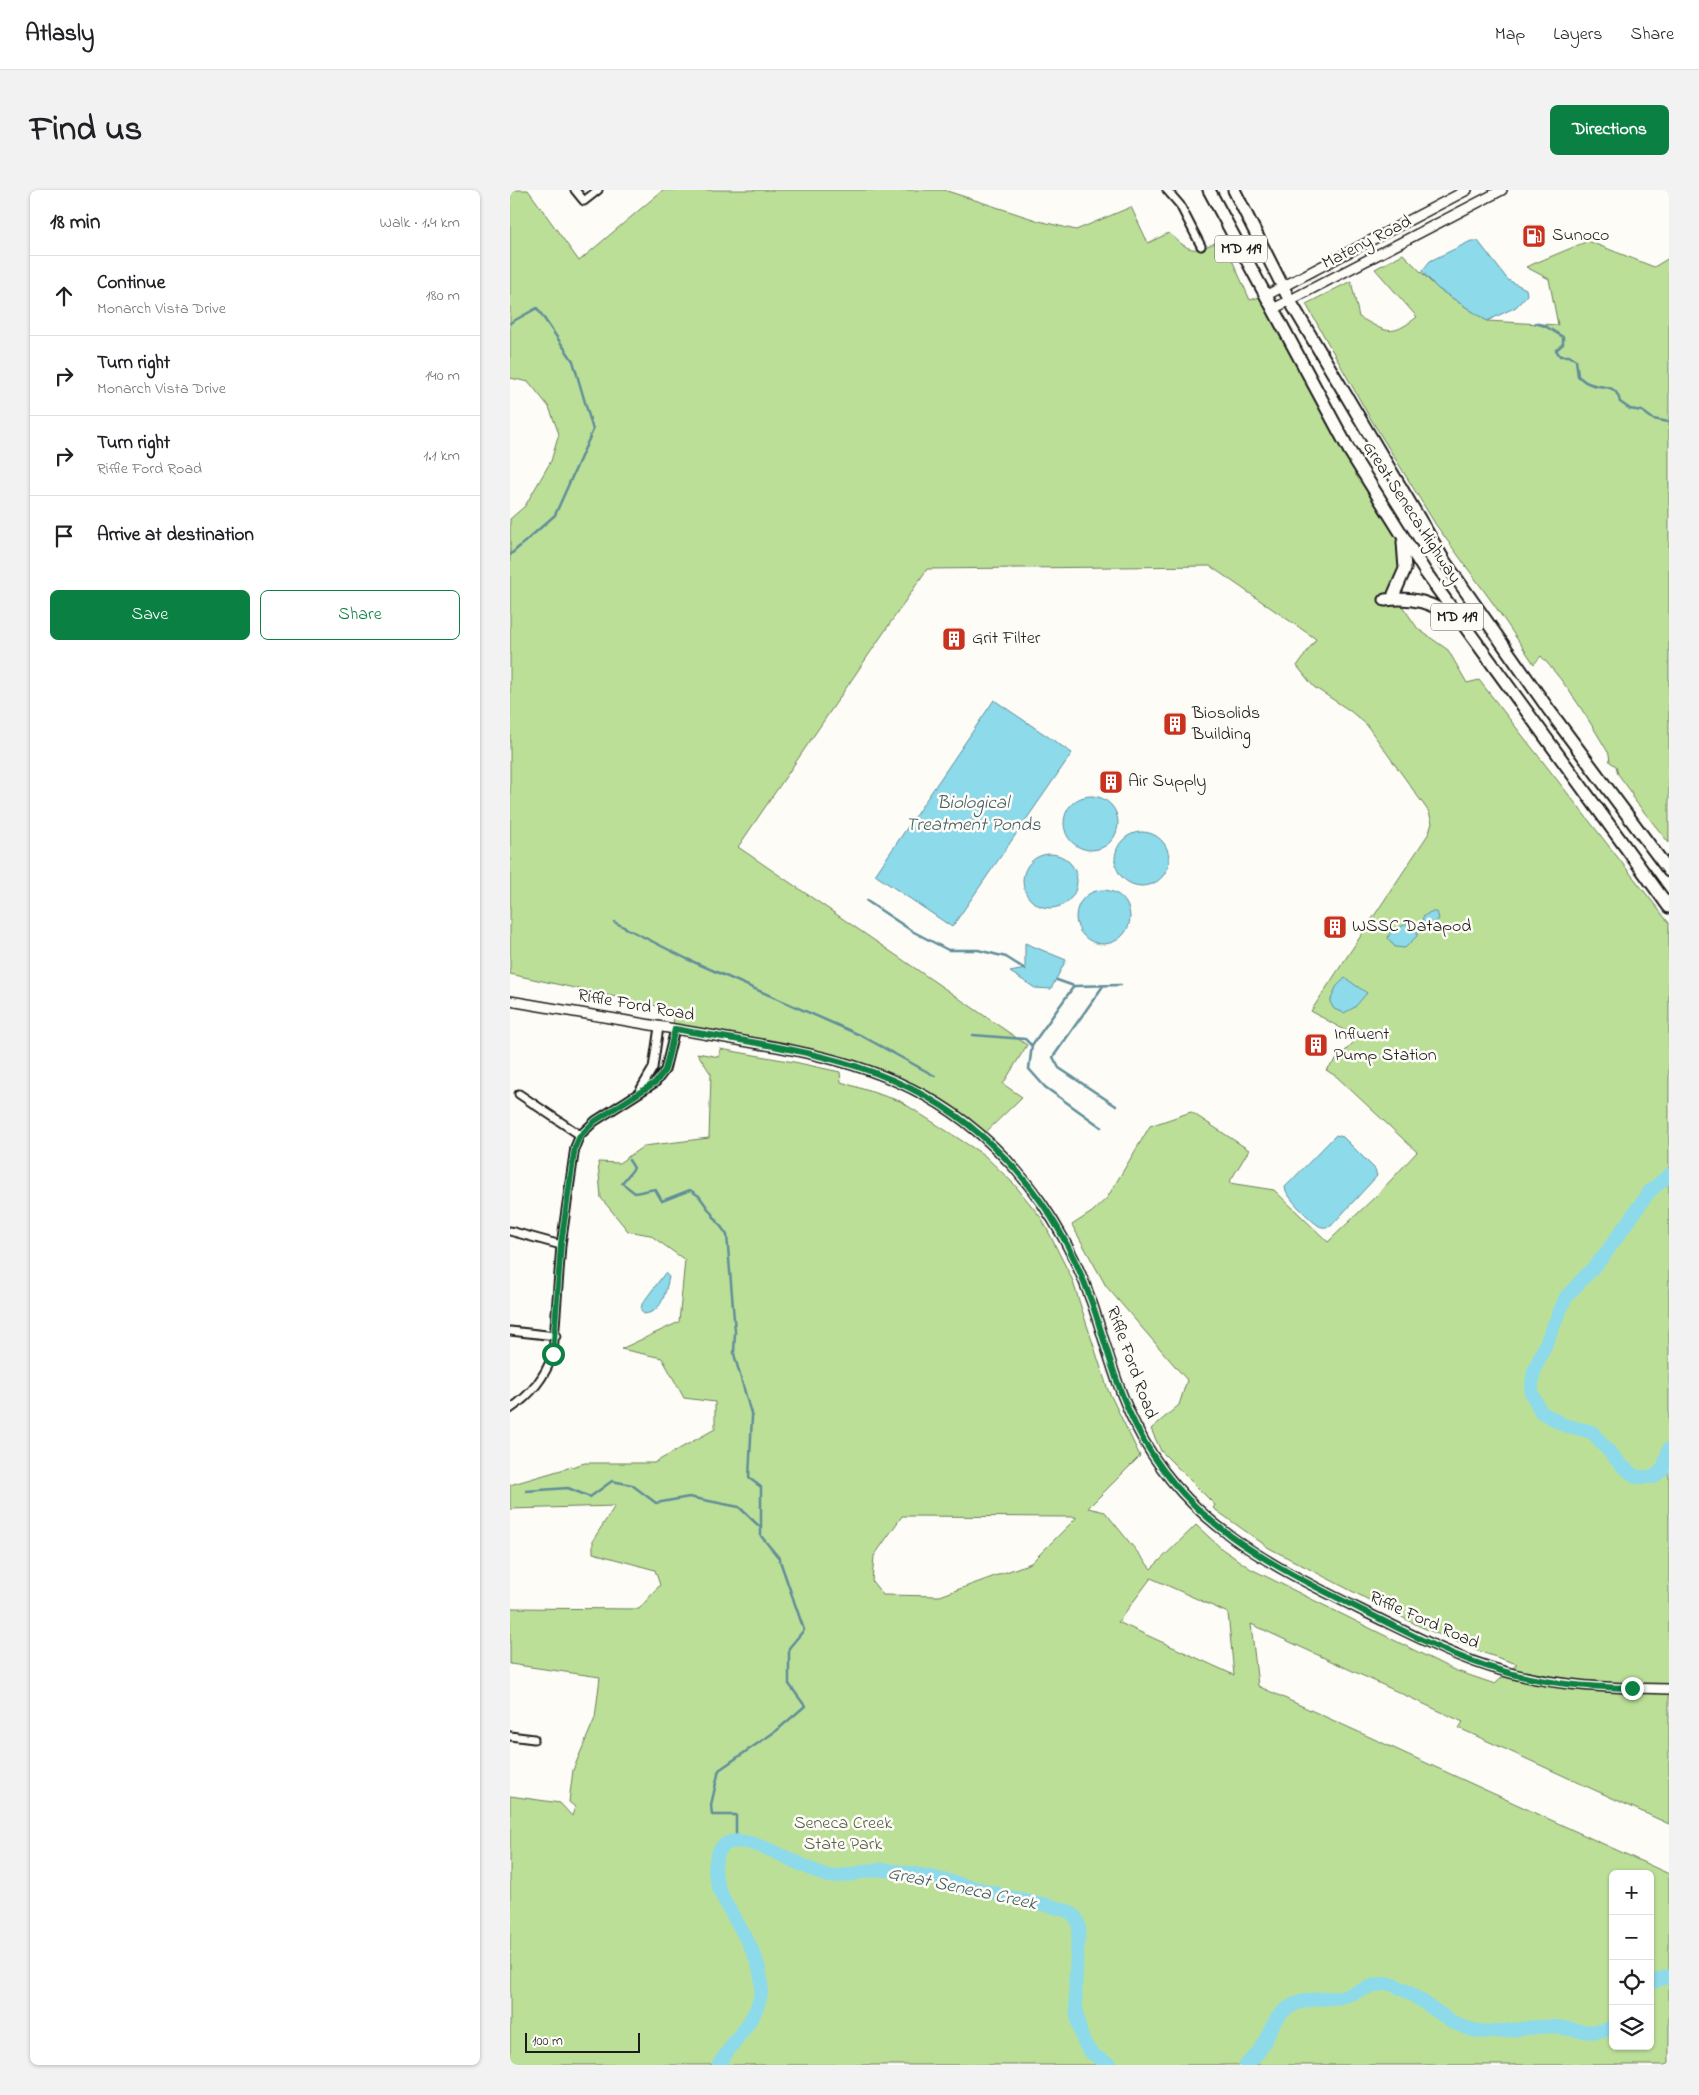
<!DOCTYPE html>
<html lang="en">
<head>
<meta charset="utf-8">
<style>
	:root { --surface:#fff; --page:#f2f2f2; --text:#202124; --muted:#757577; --line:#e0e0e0; --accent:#0b8043 }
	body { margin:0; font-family:"Indie Flower",sans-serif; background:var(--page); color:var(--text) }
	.controls { position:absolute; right:15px; bottom:15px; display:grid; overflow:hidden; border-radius:8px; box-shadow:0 1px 4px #0004 }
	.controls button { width:45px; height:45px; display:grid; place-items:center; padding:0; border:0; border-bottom:1px solid var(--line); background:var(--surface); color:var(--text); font:25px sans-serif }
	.scale { position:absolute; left:15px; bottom:12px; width:115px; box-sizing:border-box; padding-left:5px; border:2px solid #1c1c1c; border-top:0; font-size:14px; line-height:18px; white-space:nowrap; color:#1c1c1c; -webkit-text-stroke:4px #fdfcf7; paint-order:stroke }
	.stop { position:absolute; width:15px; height:15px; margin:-11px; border:4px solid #0b8043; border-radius:50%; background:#fff }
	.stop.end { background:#0b8043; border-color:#fff; box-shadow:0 1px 5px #0008 }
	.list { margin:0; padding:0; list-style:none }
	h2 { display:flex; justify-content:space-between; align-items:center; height:65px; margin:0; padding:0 20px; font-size:21px }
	h2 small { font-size:16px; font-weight:400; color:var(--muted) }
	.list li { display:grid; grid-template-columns:32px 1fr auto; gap:15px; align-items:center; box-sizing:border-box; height:80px; padding:0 20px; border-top:1px solid var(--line) }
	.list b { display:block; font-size:19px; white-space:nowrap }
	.list p { margin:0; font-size:16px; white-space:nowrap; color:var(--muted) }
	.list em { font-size:16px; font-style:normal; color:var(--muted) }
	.actions { display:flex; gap:10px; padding:15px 20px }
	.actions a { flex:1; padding:11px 0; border:1px solid var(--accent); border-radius:8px; text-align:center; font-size:18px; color:var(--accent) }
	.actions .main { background:var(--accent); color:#fff }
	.icon { flex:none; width:28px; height:28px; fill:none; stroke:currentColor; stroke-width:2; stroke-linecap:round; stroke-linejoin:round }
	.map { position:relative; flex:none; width:1159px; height:1875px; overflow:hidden; border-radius:8px }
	header { display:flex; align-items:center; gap:30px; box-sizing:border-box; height:70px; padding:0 25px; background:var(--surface); border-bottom:1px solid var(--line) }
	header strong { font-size:24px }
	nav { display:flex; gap:28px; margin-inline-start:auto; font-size:18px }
	.intro { display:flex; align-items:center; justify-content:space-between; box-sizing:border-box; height:120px; padding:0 30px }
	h1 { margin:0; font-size:35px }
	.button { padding:12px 22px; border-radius:8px; background:var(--accent); color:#fff; font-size:18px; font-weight:700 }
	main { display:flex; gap:30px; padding:0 30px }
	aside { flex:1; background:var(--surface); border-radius:8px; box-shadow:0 1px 4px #0004 }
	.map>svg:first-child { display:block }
	.green { fill:#bcdf98; stroke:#6c7e5a; fill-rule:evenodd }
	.water { fill:#8ddaeb; stroke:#608e98 }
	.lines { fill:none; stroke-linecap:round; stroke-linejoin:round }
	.stream { stroke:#608e98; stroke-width:2.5 }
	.river { stroke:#8ddaeb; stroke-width:14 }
	.minor-casing { stroke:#1c1c1c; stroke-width:11 }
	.tertiary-casing { stroke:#1c1c1c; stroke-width:12 }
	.primary-casing { stroke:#1c1c1c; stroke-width:15 }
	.minor { stroke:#fdfcf7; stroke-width:7 }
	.tertiary { stroke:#fdfcf7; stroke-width:9 }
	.primary { stroke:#fdfcf7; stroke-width:11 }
	.route { stroke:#0b8043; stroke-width:6 }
	.labels { text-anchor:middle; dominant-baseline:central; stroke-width:5; stroke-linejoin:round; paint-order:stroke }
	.shield { fill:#fdfcf7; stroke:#605f5e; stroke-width:1 }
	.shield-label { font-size:16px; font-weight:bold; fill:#1c1c1c }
	.poi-label { font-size:18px; fill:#1c1c1c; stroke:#fdfcf7; text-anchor:start }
	.street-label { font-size:18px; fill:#1c1c1c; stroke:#fdfcf7 }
	.park-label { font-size:18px; fill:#546047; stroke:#fdfcf7 }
	.water-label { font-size:19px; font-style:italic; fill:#445e64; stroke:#fdfcf7 }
</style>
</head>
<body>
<header>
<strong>Atlasly</strong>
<nav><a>Map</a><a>Layers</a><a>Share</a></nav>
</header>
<div class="intro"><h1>Find us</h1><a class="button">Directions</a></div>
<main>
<aside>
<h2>18 min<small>Walk · 1.4 km</small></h2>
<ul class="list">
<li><svg class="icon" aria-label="ahead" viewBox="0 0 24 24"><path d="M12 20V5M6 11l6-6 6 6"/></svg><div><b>Continue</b><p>Monarch Vista Drive</p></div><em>180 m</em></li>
<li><svg class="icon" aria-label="right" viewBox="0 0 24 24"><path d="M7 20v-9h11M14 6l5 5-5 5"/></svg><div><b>Turn right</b><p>Monarch Vista Drive</p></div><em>140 m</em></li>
<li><svg class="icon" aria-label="right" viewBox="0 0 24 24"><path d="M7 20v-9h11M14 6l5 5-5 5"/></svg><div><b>Turn right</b><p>Riffle Ford Road</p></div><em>1.1 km</em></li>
<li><svg class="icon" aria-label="arrive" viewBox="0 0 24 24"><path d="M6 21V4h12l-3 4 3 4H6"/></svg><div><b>Arrive at destination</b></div></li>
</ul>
<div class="actions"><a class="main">Save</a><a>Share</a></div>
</aside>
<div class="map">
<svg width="1159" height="1875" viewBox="0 0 1159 1875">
	<rect width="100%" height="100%" fill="#fdfcf7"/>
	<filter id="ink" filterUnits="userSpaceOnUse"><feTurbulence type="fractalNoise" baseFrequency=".02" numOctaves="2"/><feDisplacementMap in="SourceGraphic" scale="10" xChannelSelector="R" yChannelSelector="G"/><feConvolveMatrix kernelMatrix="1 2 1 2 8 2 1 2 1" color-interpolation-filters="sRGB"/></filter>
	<g filter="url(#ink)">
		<path class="green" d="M0,0H18L69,71L153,0H434L529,31L566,40L621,17L638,53L659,43C684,66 683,61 713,50L740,110L757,105L892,345L896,370L884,404L908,439L938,460L957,493L969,490L1159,733V1634L949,1538L953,1532L741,1434L748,1496L1159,1684V1875H0V1606L50,1613L62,1626L65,1617L59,1612L63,1580L85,1528L90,1487L0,1474V1418L129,1419L150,1395L145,1380L83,1363V1350L105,1316L0,1319V1295L75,1273H144L205,1239V1212L174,1208L152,1168L111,1159L169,1132L175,1070L140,1045L118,1041L91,1008L88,972L109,973L134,956L199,948L201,884L187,863L209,867L210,859L284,872L330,882L331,892L390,911L474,965L504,994L532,1029L562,1089L598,1200L630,1266L578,1318L595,1322L641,1379L686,1335L712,1359L741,1379L944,1480L985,1494L1007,1474L968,1461L909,1436L759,1358L703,1318L705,1315L651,1261L641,1239L669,1215L677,1190L596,1096L562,1035L582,1022L597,1008L640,936L681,922L739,960L719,993L764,1000L818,1052L868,1004L907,962L827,887L816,880L848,848L801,821L919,643L922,633L919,622L856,534L839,520L804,497L787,476L806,449L700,376L417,379L228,657L517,855L493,894L512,907L472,946L452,929L349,876L165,839L161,819L0,784V329L15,316L41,271L49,244L39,217L19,192L0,188ZM392,1326L566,1327V1328L521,1373L430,1406L373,1405L362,1391L364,1366ZM641,1388L718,1423L724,1485L608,1432ZM1103,1684H1140V1856H1103Z
			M1078,51L1144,77L1159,68V653L1122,607V603L1108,584L1106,576L1100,572L1099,564C1079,530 1058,495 1031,466L1024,474L985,416L926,335L859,226L796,114L841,91L849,127C877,142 880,148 907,127L865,79L893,64L927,98L977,131L1048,135L1039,89L1016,77Z"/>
		<path class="water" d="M961,51H968L998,90L1016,99L1017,105L1006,117L977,131L927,98L912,81L920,71Z
			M484,510L562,563L442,737L365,685Z
			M554 633a27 27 0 1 1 54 0a27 27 0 1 1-54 0Z
			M605 669a27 27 0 1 1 54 0a27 27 0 1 1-54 0Z
			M513 691a27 27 0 1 1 54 0a27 27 0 1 1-54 0Z
			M566 727a27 27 0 1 1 54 0a27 27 0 1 1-54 0Z
			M920,722H927L929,729L918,737L912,733L913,727Z
			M899,733L908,735L907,746L895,758L885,757L878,748L881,741Z
			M515,753L556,770L541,799L525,798L500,782L515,779Z
			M835,788L857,803L845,817L834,823L824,819L820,812L826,797Z
			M826,945L833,947L865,979L867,986L821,1036C817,1037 813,1038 809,1036C801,1031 775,1006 775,997Z
			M155,1083L159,1087C155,1103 153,1122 134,1124L131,1120L132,1114Z"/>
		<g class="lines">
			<path class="stream" d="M0,133L27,118L63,171L83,240L45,325L0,365
				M1025,133L1035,136L1053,147V154L1046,160L1050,166H1059L1066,170L1068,186C1071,188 1074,192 1078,193C1093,200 1106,192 1110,212L1120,219L1132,221L1143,229L1159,232
				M357,711L402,741L438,760H468L496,767L515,779
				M104,732L177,769L352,846L425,886
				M547,790L564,796L611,795
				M564,796L522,855L519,879L535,897L591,937
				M593,796L543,867L549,878L606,916
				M463,845L515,849L521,855
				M119,970L124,978L112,993L125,1003L145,999L152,1011L180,1000L189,1006L217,1045L225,1141L224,1164L242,1227L239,1288L251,1297V1346L269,1368L294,1440L279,1458V1494L295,1516L266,1541L209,1580L201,1615L202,1625H226V1652
				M16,1301L58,1298L80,1307L102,1291L122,1295L146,1313L179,1307L229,1317L251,1338"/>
			<path class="river" d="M1159,985L1139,1002L1093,1067L1056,1107L1024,1181L1021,1202L1031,1222L1054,1235L1082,1242L1111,1275L1126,1287H1144L1153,1279L1159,1259
				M1140,1793L1159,1786
				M209,1875C221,1852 244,1833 250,1808C262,1756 193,1710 207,1666C220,1625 296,1683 319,1686C338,1688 356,1678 375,1680C416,1683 458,1697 497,1706C518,1712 540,1714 560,1722L566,1728L569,1736C567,1769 558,1833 579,1860C584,1867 594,1871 601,1875
				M736,1875C741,1870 748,1864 751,1858C759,1845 763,1829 775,1820C792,1807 811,1810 830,1807C845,1805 859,1794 874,1794C880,1793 886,1796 892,1799C917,1811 939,1836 968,1841C995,1845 1020,1834 1047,1837C1064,1839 1088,1847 1103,1836"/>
			<g class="minor-casing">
				<path id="minor" d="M65,0L74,11L88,0
					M657,0L670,15L691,56
					M129,902L143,878L149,837
					M9,904L70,945
					M0,1041L51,1055
					M0,1141L46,1146
					M0,1219C21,1205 35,1187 43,1164L51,1055L65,957L70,945L85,931L146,892L155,880L165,839
					M0,1546L24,1549"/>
			</g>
			<g class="tertiary-casing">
				<path id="tertiary" d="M757,105L957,0
					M763,119L992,0
					M0,811C65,822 129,833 194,844C288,861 375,871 454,931C514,977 557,1041 582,1113C596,1154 606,1197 626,1236C674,1333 760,1375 853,1421C899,1443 943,1467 993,1481C1047,1497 1103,1498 1159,1499"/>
			</g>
			<g class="primary-casing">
				<path id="primary" d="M699,0L839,260L916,383L1159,717
					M724,0L780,111L935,372L1039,520L1159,681
					M884,404L895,379L893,352
					M875,410C903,406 923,413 945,429"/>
			</g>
			<use href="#minor" class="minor"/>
			<use href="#tertiary" class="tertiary"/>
			<use href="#primary" class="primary"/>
		</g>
	</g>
	<g class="lines" filter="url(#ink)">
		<path class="route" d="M43,1164L51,1054L65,957L70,946L85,931L146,892L155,880L165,839C278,859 384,868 473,947C524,992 560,1049 582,1113C596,1154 606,1197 626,1236C675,1334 761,1375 854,1421C899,1444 943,1467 992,1481C1034,1494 1078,1497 1122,1498"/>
	</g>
	<defs>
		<g id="fuel-square" transform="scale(1.25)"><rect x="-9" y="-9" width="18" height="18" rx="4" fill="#c8321e" stroke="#fdfcf7"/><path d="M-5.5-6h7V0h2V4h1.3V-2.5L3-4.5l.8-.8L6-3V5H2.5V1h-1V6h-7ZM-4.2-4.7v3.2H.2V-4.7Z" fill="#fff"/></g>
		<g id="building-square" transform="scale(1.25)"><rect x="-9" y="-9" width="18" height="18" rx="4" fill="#c8321e" stroke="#fdfcf7"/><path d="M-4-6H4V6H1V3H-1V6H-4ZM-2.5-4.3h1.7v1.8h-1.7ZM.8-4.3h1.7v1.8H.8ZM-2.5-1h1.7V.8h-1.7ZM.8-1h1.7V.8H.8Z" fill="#fff"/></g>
	</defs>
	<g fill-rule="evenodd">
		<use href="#fuel-square" x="1024" y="46"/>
		<use href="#building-square" x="444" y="449"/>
		<use href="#building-square" x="665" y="534"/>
		<use href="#building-square" x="601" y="592"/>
		<use href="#building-square" x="825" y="737"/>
		<use href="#building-square" x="806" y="855"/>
	</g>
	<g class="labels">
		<g class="shield">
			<rect x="705" y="45.5" width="52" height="27" rx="4"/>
			<rect x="921" y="413.5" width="52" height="27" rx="4"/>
		</g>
		<g class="shield-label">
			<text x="731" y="59">MD 119</text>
			<text x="947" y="427">MD 119</text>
		</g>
		<g class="poi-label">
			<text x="1042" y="46">Sunoco</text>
			<text x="462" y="449">Grit Filter</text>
			<text x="682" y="524">Biosolids<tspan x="682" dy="21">Building</tspan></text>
			<text x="618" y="592">Air Supply</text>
			<text x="842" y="737">WSSC Datapod</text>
			<text x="824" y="845">Influent<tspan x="824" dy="21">Pump Station</tspan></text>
		</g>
		<g class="street-label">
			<text transform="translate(857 53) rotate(-27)">Mateny Road</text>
			<text transform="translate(901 323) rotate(57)">Great Seneca Highway</text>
			<text transform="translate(126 816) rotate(10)">Riffle Ford Road</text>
			<text transform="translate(621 1173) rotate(70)">Riffle Ford Road</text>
			<text transform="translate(914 1431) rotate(24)">Riffle Ford Road</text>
		</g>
		<g class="park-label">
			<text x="333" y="1634">Seneca Creek<tspan x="333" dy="21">State Park</tspan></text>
		</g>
		<g class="water-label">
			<text x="463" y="613">Biological<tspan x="463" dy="22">Treatment Ponds</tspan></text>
			<text transform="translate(452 1699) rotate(12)">Great Seneca Creek</text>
		</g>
	</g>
</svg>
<div class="controls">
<button>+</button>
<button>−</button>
<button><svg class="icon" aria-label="locate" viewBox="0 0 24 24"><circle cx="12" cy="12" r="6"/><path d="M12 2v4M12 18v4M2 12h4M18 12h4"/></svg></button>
<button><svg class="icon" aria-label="layers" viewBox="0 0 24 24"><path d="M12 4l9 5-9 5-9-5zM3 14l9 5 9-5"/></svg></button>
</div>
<div class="scale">100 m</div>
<div class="stop" style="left:43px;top:1164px"></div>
<div class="stop end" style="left:1122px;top:1498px"></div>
</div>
</main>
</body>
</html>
